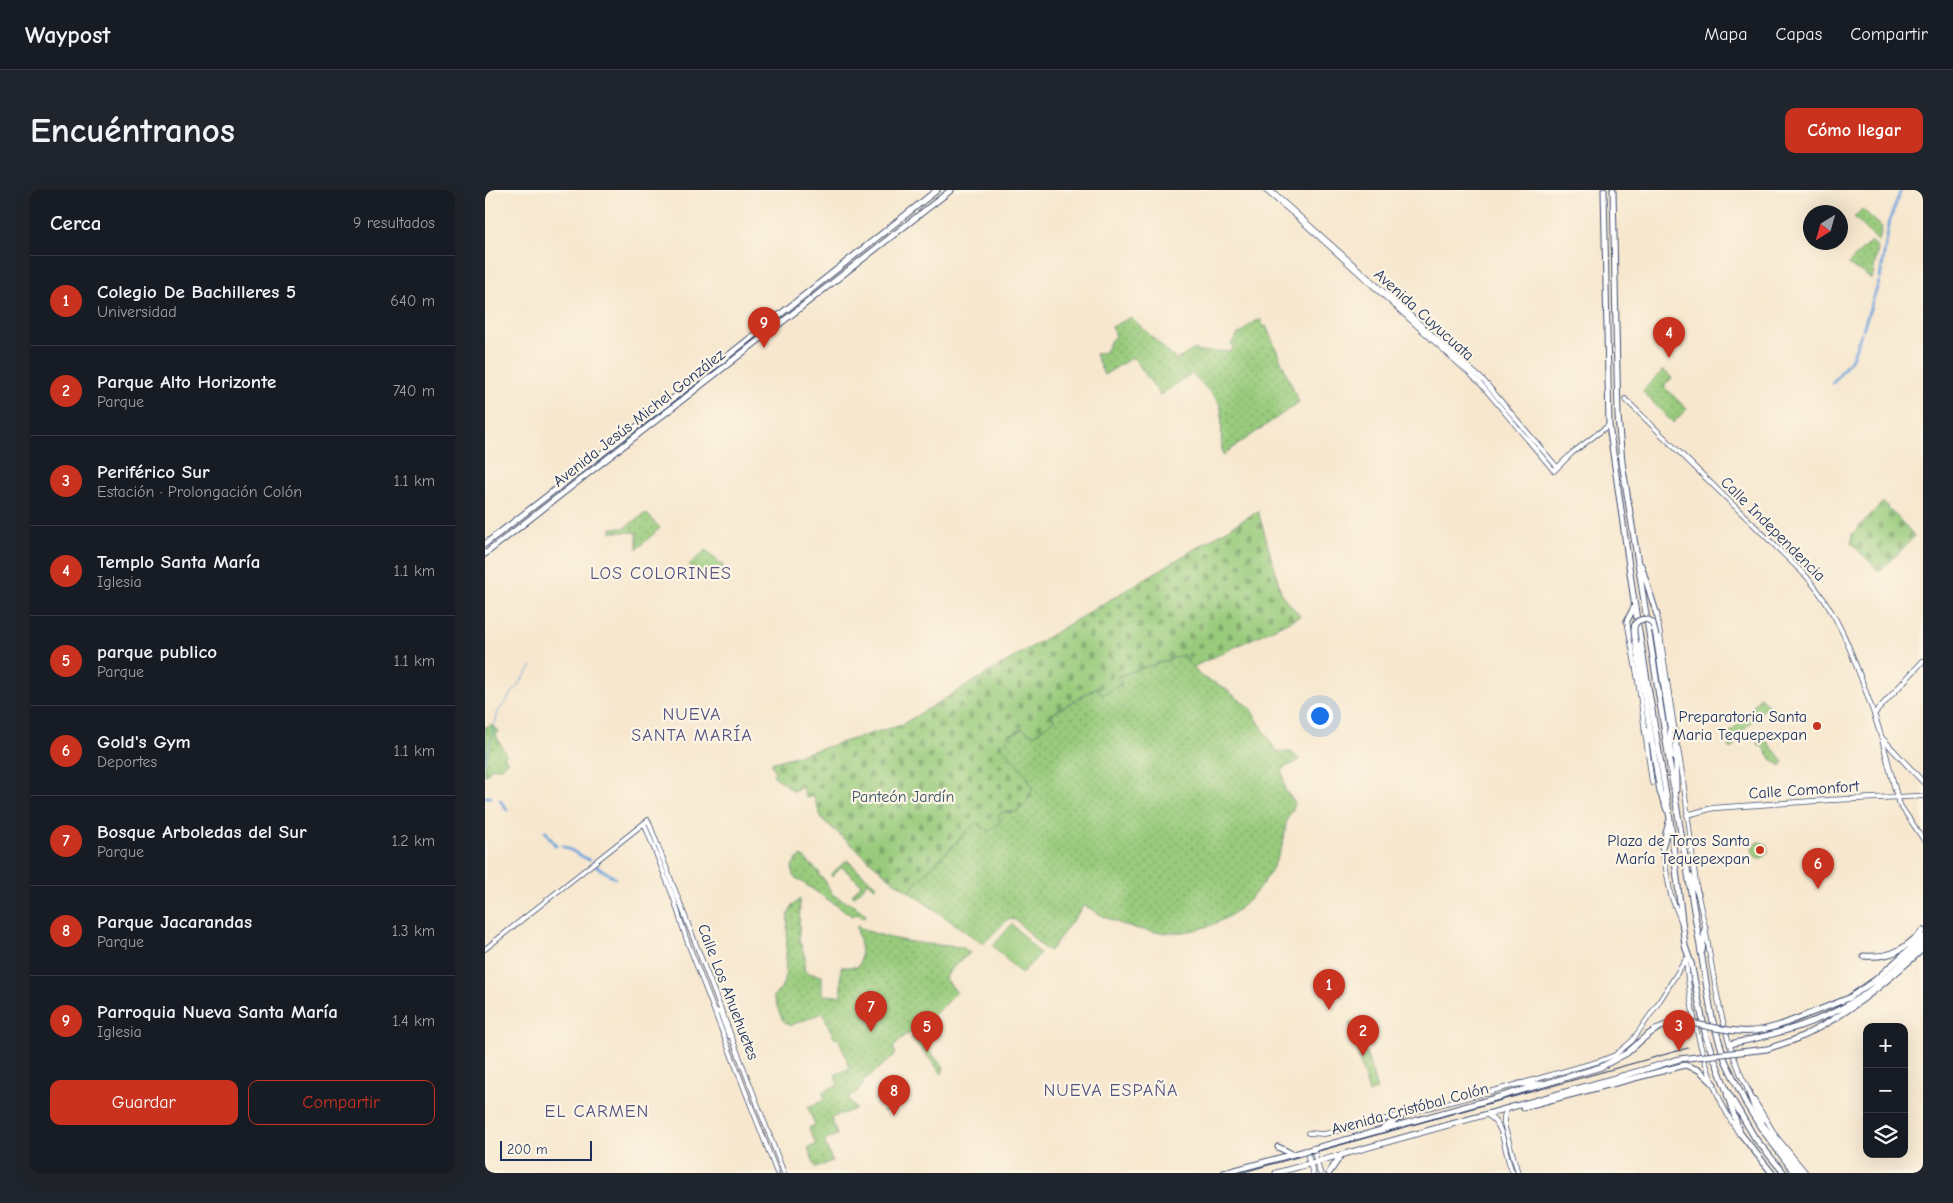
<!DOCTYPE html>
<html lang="es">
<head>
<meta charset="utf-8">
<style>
	:root { --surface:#171b24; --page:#20242c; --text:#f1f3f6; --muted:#9ea1a6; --line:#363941; --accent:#c8321e }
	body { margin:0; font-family:"Comic Neue",sans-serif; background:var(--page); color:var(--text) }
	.controls { position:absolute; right:15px; bottom:15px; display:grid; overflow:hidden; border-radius:10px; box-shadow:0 5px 20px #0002 }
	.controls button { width:45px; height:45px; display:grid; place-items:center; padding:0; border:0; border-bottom:1px solid var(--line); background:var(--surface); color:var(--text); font:25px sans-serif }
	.compass { position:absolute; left:1318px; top:15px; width:45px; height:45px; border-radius:50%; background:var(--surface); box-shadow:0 5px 20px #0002; rotate:217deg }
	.scale { position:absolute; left:15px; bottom:12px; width:92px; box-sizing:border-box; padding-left:5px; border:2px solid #1b2f5e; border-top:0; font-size:14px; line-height:18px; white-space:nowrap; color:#1b2f5e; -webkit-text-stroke:4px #fcf5e5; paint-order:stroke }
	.you { position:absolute; left:834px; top:525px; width:18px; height:18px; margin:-12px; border:4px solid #fff; border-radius:50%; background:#1a73e8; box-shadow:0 0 0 8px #1a73e833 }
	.badge { display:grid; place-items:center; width:32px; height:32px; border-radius:50%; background:var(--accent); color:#fff; font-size:16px; font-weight:700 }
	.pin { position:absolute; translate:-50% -41px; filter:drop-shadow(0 1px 2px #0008) }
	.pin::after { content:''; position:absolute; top:26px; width:18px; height:15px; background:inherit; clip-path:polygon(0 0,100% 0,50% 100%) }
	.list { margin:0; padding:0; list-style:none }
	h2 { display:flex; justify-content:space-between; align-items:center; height:65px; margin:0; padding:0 20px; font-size:21px }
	h2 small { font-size:16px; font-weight:400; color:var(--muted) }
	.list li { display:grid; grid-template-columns:32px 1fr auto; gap:15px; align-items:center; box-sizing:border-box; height:90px; padding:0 20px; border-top:1px solid var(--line) }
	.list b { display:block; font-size:19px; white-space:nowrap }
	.list p { margin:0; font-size:16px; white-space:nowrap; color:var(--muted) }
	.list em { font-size:16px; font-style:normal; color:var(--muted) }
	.actions { display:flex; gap:10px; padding:15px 20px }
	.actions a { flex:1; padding:11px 0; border:1px solid var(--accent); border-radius:10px; text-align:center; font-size:18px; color:var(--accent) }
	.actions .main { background:var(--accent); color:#fff }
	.icon { flex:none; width:28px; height:28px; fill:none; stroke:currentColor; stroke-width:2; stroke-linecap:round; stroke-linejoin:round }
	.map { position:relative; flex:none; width:1438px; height:983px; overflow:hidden; border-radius:10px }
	header { display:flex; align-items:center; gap:30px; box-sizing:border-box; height:70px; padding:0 25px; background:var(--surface); border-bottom:1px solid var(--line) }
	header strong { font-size:24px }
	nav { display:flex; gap:28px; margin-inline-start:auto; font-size:18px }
	.intro { display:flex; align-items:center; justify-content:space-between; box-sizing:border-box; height:120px; padding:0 30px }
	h1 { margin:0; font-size:35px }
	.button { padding:12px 22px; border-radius:10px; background:var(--accent); color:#fff; font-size:18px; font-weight:700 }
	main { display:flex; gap:30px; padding:0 30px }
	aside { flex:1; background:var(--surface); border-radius:10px; box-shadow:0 5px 20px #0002 }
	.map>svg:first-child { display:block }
	.green { fill:url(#green-dots); stroke:#5a7d6d }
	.cemetery { fill:url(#cemetery-stones); stroke:#5a7d6d }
	.pitch { fill:#98cb7c; stroke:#5a7d6d }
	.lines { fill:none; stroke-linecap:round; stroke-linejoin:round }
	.stream { stroke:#71a5dd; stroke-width:1 }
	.canal { stroke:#71a5dd; stroke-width:3 }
	.tertiary-casing { stroke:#3c4b6f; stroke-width:5.5 }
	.secondary-casing { stroke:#3c4b6f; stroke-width:6 }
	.primary-casing { stroke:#3c4b6f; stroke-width:7 }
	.trunk-casing { stroke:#3c4b6f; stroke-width:7 }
	.tertiary { stroke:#fff; stroke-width:4 }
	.secondary { stroke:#fff; stroke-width:4.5 }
	.primary { stroke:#fff; stroke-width:5 }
	.trunk { stroke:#fff; stroke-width:5 }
	.tram { stroke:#1b2f5e; stroke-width:1 }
	.primary-bridge-casing { stroke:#3c4b6f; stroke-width:7; stroke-linecap:butt }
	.trunk-bridge-casing { stroke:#3c4b6f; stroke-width:7; stroke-linecap:butt }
	.primary-bridge { stroke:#fff; stroke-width:5 }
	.trunk-bridge { stroke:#fff; stroke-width:5 }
	.poi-dot { fill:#c8321e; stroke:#fcf5e5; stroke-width:2 }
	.labels { text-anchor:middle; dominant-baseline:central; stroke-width:4.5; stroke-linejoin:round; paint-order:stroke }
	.street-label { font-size:16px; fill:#1b2f5e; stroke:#fcf5e5 }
	.poi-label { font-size:16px; fill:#1b2f5e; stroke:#fcf5e5; text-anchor:end }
	.park-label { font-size:16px; fill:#3a5666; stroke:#fcf5e5 }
	.neighbourhood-label { font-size:18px; letter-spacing:1px; fill:#545484; stroke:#fcf5e5 }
</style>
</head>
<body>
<header>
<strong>Waypost</strong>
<nav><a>Mapa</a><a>Capas</a><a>Compartir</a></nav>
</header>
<div class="intro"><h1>Encuéntranos</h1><a class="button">Cómo llegar</a></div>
<main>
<aside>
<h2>Cerca<small>9 resultados</small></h2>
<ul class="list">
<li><span class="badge">1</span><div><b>Colegio De Bachilleres 5</b><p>Universidad</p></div><em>640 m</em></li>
<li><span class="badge">2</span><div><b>Parque Alto Horizonte</b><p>Parque</p></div><em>740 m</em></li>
<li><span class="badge">3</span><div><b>Periférico Sur</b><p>Estación · Prolongación Colón</p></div><em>1.1 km</em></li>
<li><span class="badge">4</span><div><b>Templo Santa María</b><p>Iglesia</p></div><em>1.1 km</em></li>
<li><span class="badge">5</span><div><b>parque publico</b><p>Parque</p></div><em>1.1 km</em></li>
<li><span class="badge">6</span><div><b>Gold's Gym</b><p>Deportes</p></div><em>1.1 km</em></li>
<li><span class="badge">7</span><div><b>Bosque Arboledas del Sur</b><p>Parque</p></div><em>1.2 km</em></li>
<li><span class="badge">8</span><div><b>Parque Jacarandas</b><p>Parque</p></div><em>1.3 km</em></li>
<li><span class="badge">9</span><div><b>Parroquia Nueva Santa María</b><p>Iglesia</p></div><em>1.4 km</em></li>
</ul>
<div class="actions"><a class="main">Guardar</a><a>Compartir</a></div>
</aside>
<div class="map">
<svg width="1438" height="983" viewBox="0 0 1438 983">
	<defs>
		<pattern id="green-dots" width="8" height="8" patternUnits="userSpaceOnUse" patternTransform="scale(1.25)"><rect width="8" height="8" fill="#98cb7c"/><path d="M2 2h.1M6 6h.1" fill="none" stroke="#7ba569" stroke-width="1.8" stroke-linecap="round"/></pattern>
		<pattern id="cemetery-stones" width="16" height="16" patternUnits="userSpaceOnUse" patternTransform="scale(1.25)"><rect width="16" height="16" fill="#98cb7c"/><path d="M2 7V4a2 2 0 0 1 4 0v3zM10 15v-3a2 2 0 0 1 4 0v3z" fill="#7ba569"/></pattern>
	</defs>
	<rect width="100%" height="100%" fill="#fcf5e5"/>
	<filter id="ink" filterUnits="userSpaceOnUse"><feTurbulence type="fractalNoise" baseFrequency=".02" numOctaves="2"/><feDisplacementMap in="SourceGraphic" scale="10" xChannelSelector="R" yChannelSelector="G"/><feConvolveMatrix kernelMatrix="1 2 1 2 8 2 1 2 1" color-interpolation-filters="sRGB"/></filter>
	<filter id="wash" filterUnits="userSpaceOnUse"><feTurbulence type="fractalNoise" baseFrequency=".0096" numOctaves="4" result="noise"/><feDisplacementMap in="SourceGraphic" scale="20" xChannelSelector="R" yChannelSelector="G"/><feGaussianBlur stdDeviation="1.12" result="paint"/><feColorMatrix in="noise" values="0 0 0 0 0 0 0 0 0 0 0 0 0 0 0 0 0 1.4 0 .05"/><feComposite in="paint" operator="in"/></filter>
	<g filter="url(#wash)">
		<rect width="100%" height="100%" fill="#f7e7ce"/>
		<path class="green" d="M1377,19L1397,37L1394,52L1369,27Z
			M1386,51L1393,58L1387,89L1363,74Z
			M646,127L691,170L710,159L715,162L745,161L749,158L746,154L753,144L759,142C763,135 769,130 777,130L778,137L781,136L814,212L738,265C734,249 739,228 735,215C732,206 713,191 706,184L675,205L648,167L619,185L610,164L620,162L626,150L630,146L627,137Z
			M1178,180L1187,188L1180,194V198L1202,219L1188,233L1157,201Z
			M161,323L175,338L152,359V345L150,342H126V338H139Z
			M221,360L239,377L223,392L204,375Z
			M698,465L716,486L738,497L765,518L792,562H806L815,570L797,579L800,600L810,613C809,620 804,624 802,630C800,637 800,645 798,653C795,663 790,674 784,684C741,755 663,757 599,715L565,761L557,757L531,730L523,729L498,754L423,701L490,633L516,630L512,627L517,621L527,623L544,589L514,556L527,544L567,524L613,497L636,495L633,486Z
			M1275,507L1286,519L1283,522L1279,519L1248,551L1251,555L1246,559L1240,547L1259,528Z
			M6,534L14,541L11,545L21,565L19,567L23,571L15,578H7L0,586V536L3,537Z
			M1279,548L1299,572L1296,576L1287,570L1277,556H1275L1272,553Z
			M317,666L335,683L334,686L338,688L348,705L359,711L368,714L380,724V727H377L372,724L367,726L308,686L307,676L312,669Z
			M362,670L391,696L390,698L383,692L370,706L367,705L376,694L357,677L347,687L346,684Z
			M315,709L314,749L320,767L319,780L323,783L337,786V803L339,805L356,806V777H373C380,767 372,747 372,736C405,752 440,754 477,757L485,763L466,779L460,789L472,802L442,832L437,829L423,845L422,844L408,857L411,864L378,891V896L363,909L371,919L346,928L352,945L339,950L347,971L331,978L323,958L331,955L324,938L330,935L323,917L340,910L337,902L353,895L350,885L365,878L354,849L349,848L338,823L304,836L297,829L288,806L296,798L300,789L303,724L308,715Z
			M872,829L892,900L884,903L864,834Z
			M429,845L459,877L457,884L426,847Z
			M398,901L407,916L399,922L389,908Z"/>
		<path class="cemetery" d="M1398,312L1430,346L1395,382L1366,353L1367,344Z
			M773,321L797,405L815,426L708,477L698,465L633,486L637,494L617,505L612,497L567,524L569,530L549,545L537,539L527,544L515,556C523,565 547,587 547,600C547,604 543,610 541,614C534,623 527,622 517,622L513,627L516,631L505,641L490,633L423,701L407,690L337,629L328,606L321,608L317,597L308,601L288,585L290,582L286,573L416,535Z"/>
		<path class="pitch" d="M1267 660a8 8 0 1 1 16 0a8 8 0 1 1-16 0Z
			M527,734L555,764L536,784L508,756Z"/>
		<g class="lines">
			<path class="stream" d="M0,573L13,522L47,476"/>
			<path class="canal" d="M1395,88L1405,29L1416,0
				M1378,139L1394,92
				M1348,193L1367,168L1376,144
				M0,607H6
				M15,610L22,620
				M60,641L71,656
				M78,656L104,670
				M111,676L130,688"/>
		</g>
	</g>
	<g filter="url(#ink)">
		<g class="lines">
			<g class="tertiary-casing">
				<path id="tertiary" d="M780,0L811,26L995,193L1069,281L1087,263L1124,235
					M785,0L999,191L1072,277
					M1140,209L1322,387C1358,429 1370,473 1389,524
					M1172,425L1191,549
					M1142,431L1153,491L1167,593
					M1193,558C1201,603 1205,648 1211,693C1213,710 1218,725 1221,742C1230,797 1238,851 1264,902
					M1412,607L1413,612L1438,649
					M159,633L189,709L201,748L292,983
					M1177,658L1186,706L1196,731
					M0,759L163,630L299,983
					M1201,770C1206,830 1220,892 1254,944
					M230,820L235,823L244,846
					M1269,910L1291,946L1321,983
					M1022,920L1019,926V934L1033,983
					M1002,925C1022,935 1018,965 1028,983
					M823,943L839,944L866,938L1034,894L1115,871L1130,865L1147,851L1172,815L1201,769"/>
			</g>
			<g class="secondary-casing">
				<path id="secondary" d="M1398,549L1438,592
					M1412,607L1397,549L1389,524L1438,471
					M1202,625L1228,618L1344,610L1438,606
					M828,958L835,983
					M821,960L828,983"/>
			</g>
			<g class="primary-casing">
				<path id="primary" d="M0,354L235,172L452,0
					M0,364L466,0
					M1379,766C1407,768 1418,760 1438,741
					M1306,831L1364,808L1390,790L1438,747
					M1309,850C1359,828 1398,795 1438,759
					M1245,854C1292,844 1337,833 1377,806C1399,791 1418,771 1438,753
					M1034,894H1056
					M1038,917L1200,875L1214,880L1229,894
					M897,939L919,924
					M793,957L805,963
					M739,983C865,949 991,915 1116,877L1142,863L1151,855
					M791,983C913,949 1036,915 1158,880
					M844,983L856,965"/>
			</g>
			<g class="trunk-casing">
				<path id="trunk" d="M1119,0L1124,235L1149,411L1185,629L1200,756L1206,773L1221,847L1241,899L1270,948L1299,983
					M1128,0L1133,226L1137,272L1187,589L1227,828L1240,870L1261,914L1276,938L1310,983
					M1156,375L1172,425
					M1142,431L1149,417
					M1171,446L1185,536L1186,567
					M1151,453L1175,602L1182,620
					M1160,540L1164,551
					M1191,548V600
					M1177,658L1184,632
					M1205,686L1213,704
					M1217,761L1220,738
					M1263,900L1269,917L1277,931
					M1242,904L1255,943L1287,983
					M1274,930L1316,983"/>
			</g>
			<use href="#tertiary" class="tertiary"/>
			<use href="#secondary" class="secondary"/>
			<use href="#primary" class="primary"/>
			<use href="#trunk" class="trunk"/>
			<path class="tram" d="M755,983L1203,858"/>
			<g class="primary-bridge-casing">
				<path id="primary-bridge" d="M1151,855C1191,817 1207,838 1253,841C1271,843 1289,838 1306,831
					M1158,880L1194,869L1282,859L1309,850"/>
			</g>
			<g class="trunk-bridge-casing">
				<path id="trunk-bridge" d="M1151,453C1150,449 1149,444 1149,440C1149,428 1161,427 1168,433L1171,446"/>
			</g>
			<use href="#primary-bridge" class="primary-bridge"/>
			<use href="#trunk-bridge" class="trunk-bridge"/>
		</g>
	</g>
	<g class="poi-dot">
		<circle cx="1332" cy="536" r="5"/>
		<circle cx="1275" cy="660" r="5"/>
	</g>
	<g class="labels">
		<g class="street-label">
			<text transform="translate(939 125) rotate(42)">Avenida Cuyucuata</text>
			<text transform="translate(154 228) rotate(-38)">Avenida Jesús Michel González</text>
			<text transform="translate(1288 339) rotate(45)">Calle Independencia</text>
			<text transform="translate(1319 600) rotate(-4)">Calle Comonfort</text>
			<text transform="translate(243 802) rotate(69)">Calle Los Ahuehuetes</text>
			<text transform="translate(925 919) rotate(-15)">Avenida Cristóbal Colón</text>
		</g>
		<g class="poi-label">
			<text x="1322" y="527">Preparatoria Santa<tspan x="1322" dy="18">Maria Tequepexpan</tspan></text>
			<text x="1265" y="651">Plaza de Toros Santa<tspan x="1265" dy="18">María Tequepexpan</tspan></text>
		</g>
		<g class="park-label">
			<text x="418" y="607">Panteón Jardín</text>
		</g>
		<g class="neighbourhood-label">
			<text x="176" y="383">LOS COLORINES</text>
			<text x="207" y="524">NUEVA<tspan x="207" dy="21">SANTA MARÍA</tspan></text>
			<text x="626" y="900">NUEVA ESPAÑA</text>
			<text x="112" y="921">EL CARMEN</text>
		</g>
	</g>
</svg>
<div class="controls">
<button>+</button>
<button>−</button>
<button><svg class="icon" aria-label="layers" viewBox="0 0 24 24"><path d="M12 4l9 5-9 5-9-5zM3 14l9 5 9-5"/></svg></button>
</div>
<svg class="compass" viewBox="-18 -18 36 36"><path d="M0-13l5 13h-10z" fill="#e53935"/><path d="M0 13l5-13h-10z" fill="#9ea1a6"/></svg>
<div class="scale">200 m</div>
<div class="you"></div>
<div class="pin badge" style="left:844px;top:820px">1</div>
<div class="pin badge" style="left:878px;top:866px">2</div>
<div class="pin badge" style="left:1194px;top:861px">3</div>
<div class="pin badge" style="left:1184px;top:168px">4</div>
<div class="pin badge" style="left:442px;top:862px">5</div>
<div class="pin badge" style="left:1333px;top:699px">6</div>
<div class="pin badge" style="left:386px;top:842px">7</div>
<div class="pin badge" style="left:409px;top:926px">8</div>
<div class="pin badge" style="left:279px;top:158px">9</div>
</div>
</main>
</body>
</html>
